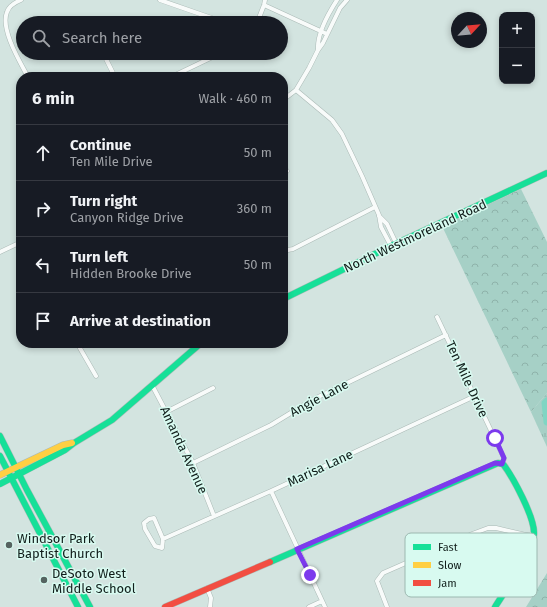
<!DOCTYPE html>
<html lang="en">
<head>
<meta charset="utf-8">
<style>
	:root { --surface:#171b24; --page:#20242c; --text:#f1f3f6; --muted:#9ea1a6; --line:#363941 }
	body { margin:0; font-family:"Fira Sans",sans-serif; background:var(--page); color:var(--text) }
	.controls { position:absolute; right:12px; top:12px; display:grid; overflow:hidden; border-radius:8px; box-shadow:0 2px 6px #0003 }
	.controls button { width:36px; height:36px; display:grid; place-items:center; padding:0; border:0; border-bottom:1px solid var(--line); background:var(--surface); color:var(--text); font:20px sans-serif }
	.compass { position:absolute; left:451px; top:12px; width:36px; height:36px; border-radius:50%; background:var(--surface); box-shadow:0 2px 6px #0003; rotate:64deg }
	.stop { position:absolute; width:12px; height:12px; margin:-9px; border:3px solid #7c3aed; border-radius:50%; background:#fff }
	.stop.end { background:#7c3aed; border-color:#fff; box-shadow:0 1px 4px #0008 }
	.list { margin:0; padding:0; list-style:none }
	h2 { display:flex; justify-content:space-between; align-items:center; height:52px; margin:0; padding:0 16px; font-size:17px }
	h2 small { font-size:13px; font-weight:400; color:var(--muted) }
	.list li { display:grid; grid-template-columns:26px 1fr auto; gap:12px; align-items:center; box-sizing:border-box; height:56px; padding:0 16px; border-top:1px solid var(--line) }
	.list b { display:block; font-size:15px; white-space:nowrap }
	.list p { margin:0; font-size:13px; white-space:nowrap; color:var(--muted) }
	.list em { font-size:13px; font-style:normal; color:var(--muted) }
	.icon { flex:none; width:22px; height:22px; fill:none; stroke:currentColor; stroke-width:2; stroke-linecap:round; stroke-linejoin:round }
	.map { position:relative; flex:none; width:547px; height:607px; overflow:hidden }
	.search { position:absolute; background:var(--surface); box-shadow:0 2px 6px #0003; left:16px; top:16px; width:272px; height:44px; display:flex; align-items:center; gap:10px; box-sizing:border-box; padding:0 14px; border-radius:22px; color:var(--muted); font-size:15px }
	.panel { position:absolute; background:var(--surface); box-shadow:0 2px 6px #0003; left:16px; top:72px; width:272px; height:276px; border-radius:16px }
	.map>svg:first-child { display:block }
	.grass { fill:url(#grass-tufts) }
	.forest { fill:url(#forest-crowns) }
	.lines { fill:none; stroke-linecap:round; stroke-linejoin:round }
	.river { stroke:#80d5c3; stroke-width:7 }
	.street-casing { stroke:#abbab6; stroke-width:5 }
	.fast-casing { stroke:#abbab6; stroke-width:7 }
	.slow-casing { stroke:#abbab6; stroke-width:7 }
	.jam-casing { stroke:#abbab6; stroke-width:7 }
	.street { stroke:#f8fbfa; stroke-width:4 }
	.fast { stroke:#16e098; stroke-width:6 }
	.slow { stroke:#ffcf43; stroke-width:6 }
	.jam { stroke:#f24e42; stroke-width:6 }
	.route { stroke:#7c3aed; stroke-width:5 }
	.poi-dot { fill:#556360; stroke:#d8faf0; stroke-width:1.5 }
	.labels { text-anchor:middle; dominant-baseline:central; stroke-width:3; stroke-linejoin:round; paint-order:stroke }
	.street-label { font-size:13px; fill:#111e1b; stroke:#d8faf0 }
	.poi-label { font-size:13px; fill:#111e1b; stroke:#d8faf0; text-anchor:start }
	.key { fill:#d8faf0; stroke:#9cb8b0; stroke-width:1 }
	.key-label { font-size:11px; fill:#111e1b }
</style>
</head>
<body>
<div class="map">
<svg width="547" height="607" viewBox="0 0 547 607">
	<defs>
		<pattern id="grass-tufts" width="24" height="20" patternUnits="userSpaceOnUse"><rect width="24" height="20" fill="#a6d0c6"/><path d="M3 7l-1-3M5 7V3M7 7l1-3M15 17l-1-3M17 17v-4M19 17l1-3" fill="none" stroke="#8eb2aa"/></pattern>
		<pattern id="forest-crowns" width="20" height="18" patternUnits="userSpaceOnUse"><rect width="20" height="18" fill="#a6d0c6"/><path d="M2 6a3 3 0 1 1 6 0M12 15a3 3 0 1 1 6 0" fill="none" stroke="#8eb2aa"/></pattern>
	</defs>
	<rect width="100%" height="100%" fill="#d3e4e0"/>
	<path class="grass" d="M547,393V447L531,412Z"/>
	<path class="forest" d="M521,189L547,242V393L531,412L442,226Z
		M547,573V607H526Z"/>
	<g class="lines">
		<path class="river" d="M547,401L545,403L547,422"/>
		<g class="street-casing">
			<path id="street" d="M21,0C16,2 9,6 7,12C0,29 20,62 28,77
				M160,0L226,23
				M264,5L327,34
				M257,23L264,5L265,0
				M318,49C317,33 328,14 337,0
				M103,53L115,77
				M171,77L221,53
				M296,90L332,120L342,134L362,176L379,215L381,227L391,246
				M283,100L296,90L309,68L318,50L323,43L340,8L347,0
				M283,173L287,171
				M379,216L387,224L396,243
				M283,251L293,249L375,207
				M0,252L21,242
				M437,317L504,458L503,464
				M77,343L96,376
				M152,385L193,463L214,516
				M166,412L213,388
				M193,463L271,425L312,400L446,335
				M271,491L325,607
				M154,518L163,539L162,548L155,546L145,529L144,523L149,519Z
				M163,539L271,491L475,396
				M432,552L443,575
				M207,588L211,598L210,607
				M309,607L322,601
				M387,607L377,581L383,573L472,534L488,528H496L526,535L534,534"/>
		</g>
		<g class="fast-casing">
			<path id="fast" d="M283,299L391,246L547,173
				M0,436L27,490L90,607
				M0,456L78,607
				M0,484L65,450L74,443L112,420L201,343
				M270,562L498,463L503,464C513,477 535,518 534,534C533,551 505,591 495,607"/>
		</g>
		<g class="slow-casing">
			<path id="slow" d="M0,475L63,445L72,443"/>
		</g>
		<g class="jam-casing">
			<path id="jam" d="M165,607L270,562"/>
		</g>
		<use href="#street" class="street"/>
		<use href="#fast" class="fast"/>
		<use href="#slow" class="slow"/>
		<use href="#jam" class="jam"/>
	</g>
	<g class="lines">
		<path class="route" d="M310,575L297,549L495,463L502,464L504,458L495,438"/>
	</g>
	<g class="poi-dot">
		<circle cx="9" cy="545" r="4"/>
		<circle cx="44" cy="580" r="4"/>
	</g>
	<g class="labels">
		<g class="street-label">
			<text transform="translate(415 236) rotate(-25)">North Westmoreland Road</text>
			<text transform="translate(467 379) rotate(65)">Ten Mile Drive</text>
			<text transform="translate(319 398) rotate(-28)">Angie Lane</text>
			<text transform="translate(184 450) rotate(65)">Amanda Avenue</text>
			<text transform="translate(320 468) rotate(-25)">Marisa Lane</text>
		</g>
		<g class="poi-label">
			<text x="17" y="538">Windsor Park<tspan x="17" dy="15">Baptist Church</tspan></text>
			<text x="52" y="573">DeSoto West<tspan x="52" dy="15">Middle School</tspan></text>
		</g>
	</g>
	<rect x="405" y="533" width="132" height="64" rx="6" class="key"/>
	<rect x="413" y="544" width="18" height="6" fill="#16e098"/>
	<rect x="413" y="562" width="18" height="6" fill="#ffcf43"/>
	<rect x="413" y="580" width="18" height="6" fill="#f24e42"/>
	<g class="key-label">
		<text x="438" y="551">Fast</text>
		<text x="438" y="569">Slow</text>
		<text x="438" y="587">Jam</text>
	</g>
</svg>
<div class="controls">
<button>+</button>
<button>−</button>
</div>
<svg class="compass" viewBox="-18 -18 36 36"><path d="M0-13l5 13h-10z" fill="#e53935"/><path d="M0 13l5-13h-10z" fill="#9ea1a6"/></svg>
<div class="stop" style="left:495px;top:438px"></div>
<div class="stop end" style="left:310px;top:575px"></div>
<div class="search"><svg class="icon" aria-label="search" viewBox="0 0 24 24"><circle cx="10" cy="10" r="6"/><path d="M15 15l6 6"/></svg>Search here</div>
<section class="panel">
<h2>6 min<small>Walk · 460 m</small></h2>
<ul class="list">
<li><svg class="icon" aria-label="ahead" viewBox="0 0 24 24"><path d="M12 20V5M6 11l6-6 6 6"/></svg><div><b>Continue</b><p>Ten Mile Drive</p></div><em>50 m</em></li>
<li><svg class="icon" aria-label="right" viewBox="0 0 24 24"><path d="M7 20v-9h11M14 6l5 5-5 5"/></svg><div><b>Turn right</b><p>Canyon Ridge Drive</p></div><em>360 m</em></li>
<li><svg class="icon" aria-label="left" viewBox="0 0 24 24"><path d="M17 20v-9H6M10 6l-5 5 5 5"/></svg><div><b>Turn left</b><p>Hidden Brooke Drive</p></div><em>50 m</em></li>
<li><svg class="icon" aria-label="arrive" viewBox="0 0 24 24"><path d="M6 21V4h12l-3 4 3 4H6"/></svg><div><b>Arrive at destination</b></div></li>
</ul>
</section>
</div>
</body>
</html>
